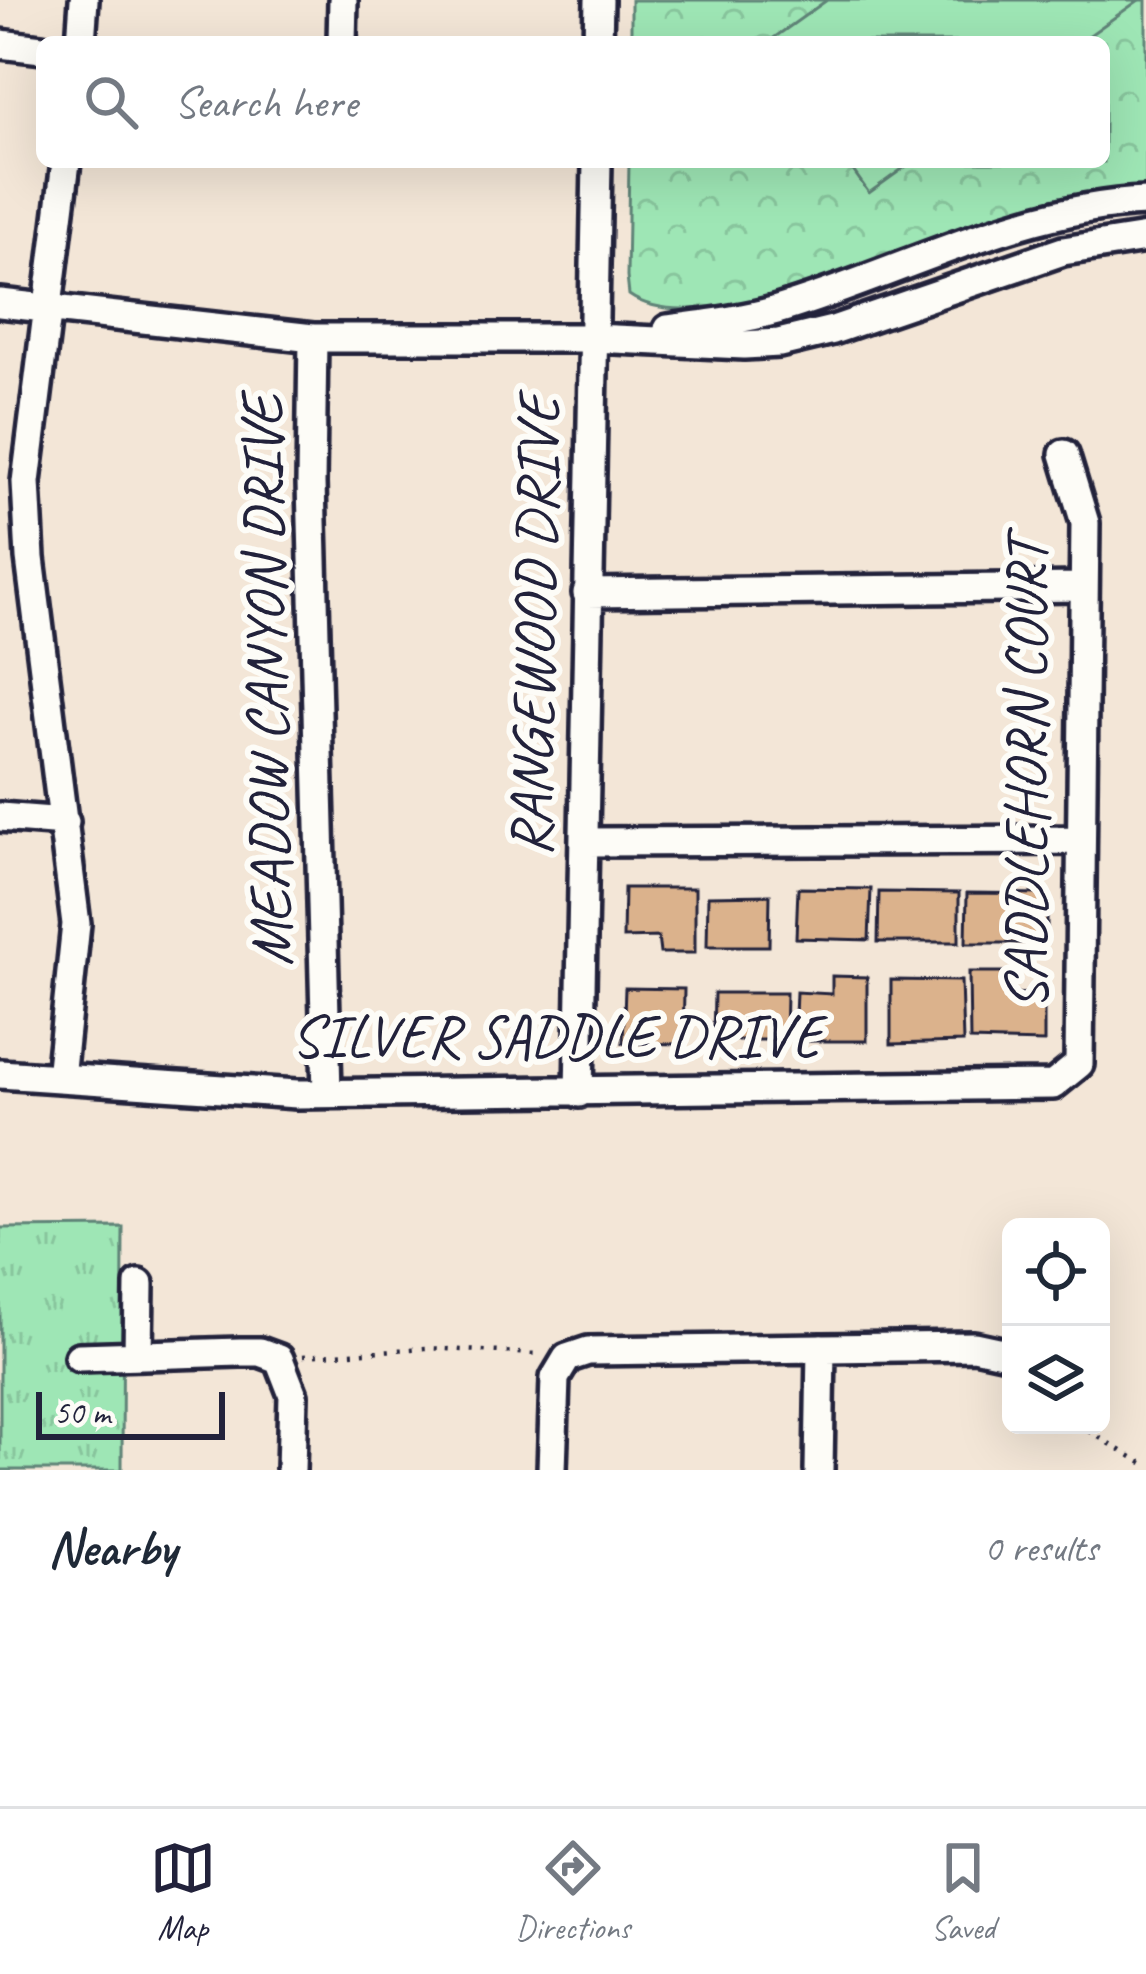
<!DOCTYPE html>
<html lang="en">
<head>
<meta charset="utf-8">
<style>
	:root { --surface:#fff; --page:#f2f2f3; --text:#1f2937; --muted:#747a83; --line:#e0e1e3; --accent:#22223b }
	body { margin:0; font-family:Caveat,sans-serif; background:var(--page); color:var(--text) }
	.controls { position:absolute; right:36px; bottom:36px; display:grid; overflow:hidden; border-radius:18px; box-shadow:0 12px 48px #0002 }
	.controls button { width:108px; height:108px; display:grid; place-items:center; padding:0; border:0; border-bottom:3px solid var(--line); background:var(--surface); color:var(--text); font:60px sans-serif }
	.scale { position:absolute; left:36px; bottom:30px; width:189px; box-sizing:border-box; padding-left:12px; border:6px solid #22223b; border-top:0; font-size:33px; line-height:42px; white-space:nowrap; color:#22223b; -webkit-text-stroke:9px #fdfcf7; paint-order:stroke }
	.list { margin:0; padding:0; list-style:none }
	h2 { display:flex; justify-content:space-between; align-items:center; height:156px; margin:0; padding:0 48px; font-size:51px }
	h2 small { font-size:39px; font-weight:400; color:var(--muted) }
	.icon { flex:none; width:66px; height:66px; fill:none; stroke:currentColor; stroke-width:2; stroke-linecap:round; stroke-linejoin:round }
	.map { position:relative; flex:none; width:1146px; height:1470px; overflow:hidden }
	.search { position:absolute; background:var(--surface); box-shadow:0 12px 48px #0002; left:36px; right:36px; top:36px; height:132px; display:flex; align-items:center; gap:30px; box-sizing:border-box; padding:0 42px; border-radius:18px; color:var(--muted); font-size:45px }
	.sheet { height:336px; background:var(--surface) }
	nav { display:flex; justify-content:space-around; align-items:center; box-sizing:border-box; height:168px; border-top:3px solid var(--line); background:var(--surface); font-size:33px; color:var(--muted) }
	nav a { display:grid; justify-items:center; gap:6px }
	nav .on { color:var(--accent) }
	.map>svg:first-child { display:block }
	.grass { fill:url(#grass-tufts); stroke:#608478; stroke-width:3 }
	.forest { fill:url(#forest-crowns); stroke:#608478; stroke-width:3 }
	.pitch { fill:#9ee6b5; stroke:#608478; stroke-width:3 }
	.building { fill:#dbb28c; stroke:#22223b; stroke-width:3 }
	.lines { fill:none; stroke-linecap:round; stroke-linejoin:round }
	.minor-casing { stroke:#22223b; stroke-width:36 }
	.path { stroke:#22223b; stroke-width:4.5; stroke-dasharray:3 9; stroke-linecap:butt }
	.minor { stroke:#fdfcf7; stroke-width:27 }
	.labels { text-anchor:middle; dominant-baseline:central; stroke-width:12; stroke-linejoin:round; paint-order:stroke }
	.street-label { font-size:60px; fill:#22223b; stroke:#fdfcf7 }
</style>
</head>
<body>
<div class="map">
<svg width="1146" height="1470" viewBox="0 0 1146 1470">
	<defs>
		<pattern id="grass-tufts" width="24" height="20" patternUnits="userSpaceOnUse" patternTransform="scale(3)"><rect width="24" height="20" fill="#9ee6b5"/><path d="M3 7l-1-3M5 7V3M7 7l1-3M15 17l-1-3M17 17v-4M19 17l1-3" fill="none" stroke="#88c59d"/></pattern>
		<pattern id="forest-crowns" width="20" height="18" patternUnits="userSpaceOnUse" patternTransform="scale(3)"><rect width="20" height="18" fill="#9ee6b5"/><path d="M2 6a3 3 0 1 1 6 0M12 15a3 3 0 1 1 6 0" fill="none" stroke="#88c59d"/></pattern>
	</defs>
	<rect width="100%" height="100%" fill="#f3e6d7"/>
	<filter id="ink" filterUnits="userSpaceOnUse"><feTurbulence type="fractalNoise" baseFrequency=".00833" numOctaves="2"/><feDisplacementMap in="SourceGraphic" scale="24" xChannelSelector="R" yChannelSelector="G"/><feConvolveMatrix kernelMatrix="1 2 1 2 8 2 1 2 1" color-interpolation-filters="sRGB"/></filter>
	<g filter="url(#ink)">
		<path class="grass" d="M123,1227L122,1470H0V1228Z"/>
		<path class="forest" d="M631,0H1146V192C1098,201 1048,206 1000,219C918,240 702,347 629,295L627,277L629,162H1104V42H631Z"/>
		<path class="pitch" d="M827,0H1139L1080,42H768Z
			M847,162H912L869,193Z"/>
		<path class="building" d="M624,888H695V953H660L658,937L623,938Z
			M798,888L871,889L869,940L796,938Z
			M879,892L959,893V942H878Z
			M967,893L1047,894V943H966Z
			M770,895L769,946H707L708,896Z
			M969,972H1007V994L1044,993V1042L970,1040Z
			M832,976L867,977V1041H794L796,992L832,994Z
			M891,980L961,981L963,1042L891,1044Z
			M625,988L684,989L683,1044L623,1043Z
			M714,993H786L785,1040H713Z"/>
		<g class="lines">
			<g class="minor-casing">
				<path id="minor" d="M81,42L84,0
					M342,42L343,0
					M598,42L599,0
					M0,44L42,49
					M0,303L313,338H593L744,345L779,343L833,330L1063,251L1146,238
					M668,329C705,324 741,320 777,310C899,274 1017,207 1146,202
					M313,338L311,483L327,1093
					M587,593L1084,587
					M0,817L65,822
					M584,842L1078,840
					M0,1074L297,1094L1053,1085L1079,1064L1085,523L1064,454
					M60,1078L76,924L30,558L26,482L66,162
					M579,1093L597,162
					M138,1355L139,1284
					M79,1357L240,1352H260L279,1359L293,1395L291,1470
					M552,1470L555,1378L567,1358L588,1351L974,1346L1011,1354
					M819,1470L821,1348"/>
			</g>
			<path class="path" d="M303,1356L427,1348L537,1354
				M1078,1425L1146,1465"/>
			<use href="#minor" class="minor"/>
		</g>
	</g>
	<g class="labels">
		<g class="street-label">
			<text transform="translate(534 626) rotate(-89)">RANGEWOOD DRIVE</text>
			<text transform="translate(266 681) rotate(-91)">MEADOW CANYON DRIVE</text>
			<text transform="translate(1026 774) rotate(-90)">SADDLEHORN COURT</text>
			<text x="556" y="1036">SILVER SADDLE DRIVE</text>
		</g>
	</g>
</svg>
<div class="controls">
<button><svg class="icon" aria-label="locate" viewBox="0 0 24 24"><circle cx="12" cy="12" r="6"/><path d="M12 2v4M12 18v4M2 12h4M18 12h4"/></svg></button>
<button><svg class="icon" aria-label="layers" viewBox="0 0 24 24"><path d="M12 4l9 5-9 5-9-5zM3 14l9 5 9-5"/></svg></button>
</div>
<div class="scale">50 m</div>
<div class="search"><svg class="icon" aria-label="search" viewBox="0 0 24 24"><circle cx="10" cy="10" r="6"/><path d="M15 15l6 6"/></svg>Search here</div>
</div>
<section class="sheet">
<h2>Nearby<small>0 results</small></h2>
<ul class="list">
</ul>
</section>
<nav>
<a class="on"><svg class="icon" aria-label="map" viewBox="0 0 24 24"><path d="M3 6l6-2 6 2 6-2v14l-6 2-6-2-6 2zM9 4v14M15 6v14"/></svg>Map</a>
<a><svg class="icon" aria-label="directions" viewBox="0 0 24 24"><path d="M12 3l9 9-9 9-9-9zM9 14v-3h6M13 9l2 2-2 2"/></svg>Directions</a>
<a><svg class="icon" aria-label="saved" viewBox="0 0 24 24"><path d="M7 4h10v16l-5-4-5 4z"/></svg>Saved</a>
</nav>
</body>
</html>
